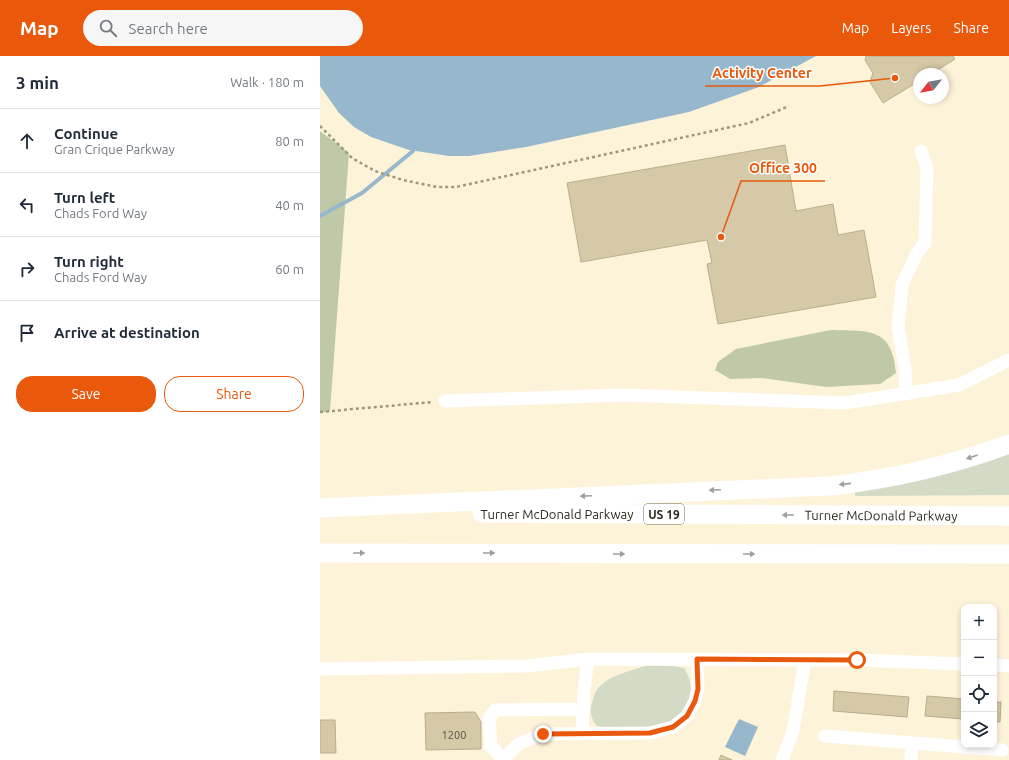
<!DOCTYPE html>
<html lang="en">
<head>
<meta charset="utf-8">
<style>
	:root { --surface:#fff; --page:#f6f6f7; --text:#1f2937; --muted:#747a83; --line:#e0e1e3; --accent:#ea580c }
	body { margin:0; font-family:Ubuntu,sans-serif; background:var(--page); color:var(--text) }
	.controls { position:absolute; right:12px; bottom:12px; display:grid; overflow:hidden; border-radius:8px; box-shadow:0 2px 6px #0003 }
	.controls button { width:36px; height:36px; display:grid; place-items:center; padding:0; border:0; border-bottom:1px solid var(--line); background:var(--surface); color:var(--text); font:20px sans-serif }
	.compass { position:absolute; left:593px; top:12px; width:36px; height:36px; border-radius:50%; background:var(--surface); box-shadow:0 2px 6px #0003; rotate:239deg }
	.stop { position:absolute; width:12px; height:12px; margin:-9px; border:3px solid #ea580c; border-radius:50%; background:#fff }
	.stop.end { background:#ea580c; border-color:#fff; box-shadow:0 1px 4px #0008 }
	.list { margin:0; padding:0; list-style:none }
	h2 { display:flex; justify-content:space-between; align-items:center; height:52px; margin:0; padding:0 16px; font-size:17px }
	h2 small { font-size:13px; font-weight:400; color:var(--muted) }
	.list li { display:grid; grid-template-columns:26px 1fr auto; gap:12px; align-items:center; box-sizing:border-box; height:64px; padding:0 16px; border-top:1px solid var(--line) }
	.list b { display:block; font-size:15px; white-space:nowrap }
	.list p { margin:0; font-size:13px; white-space:nowrap; color:var(--muted) }
	.list em { font-size:13px; font-style:normal; color:var(--muted) }
	.actions { display:flex; gap:8px; padding:12px 16px }
	.actions a { flex:1; padding:9px 0; border:1px solid var(--accent); border-radius:16px; text-align:center; font-size:14px; color:var(--accent) }
	.actions .main { background:var(--accent); color:#fff }
	.icon { flex:none; width:22px; height:22px; fill:none; stroke:currentColor; stroke-width:2; stroke-linecap:round; stroke-linejoin:round }
	.map { position:relative; flex:none; width:689px; height:704px; overflow:hidden }
	header { display:flex; align-items:center; gap:24px; box-sizing:border-box; height:56px; padding:0 20px; background:var(--accent); color:#fff }
	header strong { font-size:19px }
	nav { display:flex; gap:22px; margin-inline-start:auto; font-size:14px }
	.search { width:280px; height:36px; background:var(--page); display:flex; align-items:center; gap:10px; box-sizing:border-box; padding:0 14px; border-radius:22px; color:var(--muted); font-size:15px }
	main { display:flex }
	aside { flex:1; background:var(--surface) }
	.map>svg:first-child { display:block }
	.green { fill:#d3dac5 }
	.forest { fill:#bfc9a8 }
	.water { fill:#97b7cc }
	.lines { fill:none; stroke-linecap:round; stroke-linejoin:round }
	.stream { stroke:#97b7cc; stroke-width:4 }
	.building { fill:#d5c9a8; stroke:#b9ad8d }
	.path { stroke:#9e9782; stroke-width:2.5; stroke-dasharray:3 3; stroke-linecap:butt }
	.minor { stroke:#fff; stroke-width:13 }
	.highway { stroke:#fff; stroke-width:19 }
	.oneway { fill:#a19f99 }
	.route { stroke:#ea580c; stroke-width:5 }
	.labels { text-anchor:middle; dominant-baseline:central; stroke-width:3; stroke-linejoin:round; paint-order:stroke }
	.number-label { font-size:11px; fill:#585240 }
	.shield { fill:#fff; stroke:#6d6a61; stroke-width:1 }
	.shield-label { font-size:12px; font-weight:bold; fill:#2e2a1d }
	.street-label { font-size:13px; fill:#2e2a1d; stroke:#fff }
	.leader { fill:none; stroke:#e8590c; stroke-width:1.5 }
	.callout-dot { fill:#e8590c; stroke:#fff; stroke-width:1.5 }
	.callout-label { font-size:14px; text-anchor:middle; font-weight:bold; fill:#e8590c; stroke:#fff; stroke-width:3; stroke-linejoin:round; paint-order:stroke }
</style>
</head>
<body>
<header>
<strong>Map</strong>
<div class="search"><svg class="icon" aria-label="search" viewBox="0 0 24 24"><circle cx="10" cy="10" r="6"/><path d="M15 15l6 6"/></svg>Search here</div>
<nav><a>Map</a><a>Layers</a><a>Share</a></nav>
</header>
<main>
<aside>
<h2>3 min<small>Walk · 180 m</small></h2>
<ul class="list">
<li><svg class="icon" aria-label="ahead" viewBox="0 0 24 24"><path d="M12 20V5M6 11l6-6 6 6"/></svg><div><b>Continue</b><p>Gran Crique Parkway</p></div><em>80 m</em></li>
<li><svg class="icon" aria-label="left" viewBox="0 0 24 24"><path d="M17 20v-9H6M10 6l-5 5 5 5"/></svg><div><b>Turn left</b><p>Chads Ford Way</p></div><em>40 m</em></li>
<li><svg class="icon" aria-label="right" viewBox="0 0 24 24"><path d="M7 20v-9h11M14 6l5 5-5 5"/></svg><div><b>Turn right</b><p>Chads Ford Way</p></div><em>60 m</em></li>
<li><svg class="icon" aria-label="arrive" viewBox="0 0 24 24"><path d="M6 21V4h12l-3 4 3 4H6"/></svg><div><b>Arrive at destination</b></div></li>
</ul>
<div class="actions"><a class="main">Save</a><a>Share</a></div>
</aside>
<div class="map">
<svg width="689" height="704" viewBox="0 0 689 704">
	<rect width="100%" height="100%" fill="#fdf3d8"/>
	<path class="green" d="M689,394V439L535,440V434Z
		M329,609H347L364,612C371,623 373,634 368,647C358,673 332,673 308,672C298,672 287,672 277,670C271,663 269,655 272,647C274,641 275,634 280,630C289,620 315,613 329,609Z"/>
	<path class="forest" d="M0,75L29,97L10,355L0,357Z
		M511,274C549,275 572,271 576,317L560,328L506,331L442,322L410,323L395,314L398,306L416,293Z"/>
	<path class="water" d="M0,0H496L439,31L369,56L206,91L149,100H129L89,94L51,81L34,71L19,57L0,30Z
		M419,663L438,671L425,700L405,691Z"/>
	<g class="lines">
		<path class="stream" d="M0,160L42,137L93,95"/>
	</g>
	<path class="building" d="M546,0H633L635,3L611,18H599V25L563,47L550,26L553,17L545,4Z
		M465,89L476,155L513,148L518,179L544,174L556,241L398,268L387,208L392,207L387,184L261,206L247,127Z
		M514,635L589,641L587,661L513,655Z
		M607,640L644,643V663L605,660Z
		M674,646H681L680,666H674Z
		M155,656L161,666V693L106,694L105,657Z
		M0,664H15L16,697H0Z
		M401,699L412,704H399Z"/>
	<g class="lines">
		<path class="path" d="M0,70L32,102L55,115L83,124L117,131H136L429,67L469,50
			M0,356L113,346"/>
		<path class="minor" d="M586,338L585,312L578,271L582,229L597,197L605,187L607,111L601,95
			M125,345L303,339L525,347L639,329L689,304
			M674,609L689,610
			M0,613L208,610L268,603
			M262,678L264,634L268,603L537,604L644,608
			M505,680L682,694
			M183,703L171,690L169,663L175,654L263,653
			M182,704L200,687L223,678L330,677L353,671L367,660L375,645L378,633L377,603
			M462,704L473,675L485,604
			M591,704L592,687"/>
		<g class="highway">
			<path d="M0,452L510,430C572,423 630,410 689,388"/>
			<path id="s1" d="M162,457L689,460"/>
			<path d="M0,497L689,498"/>
		</g>
	</g>
	<defs><path id="oneway-solid" d="M-6-.8H1V-3.2L6.5 0L1 3.2V.8H-6Z"/></defs>
	<g class="oneway">
		<use href="#oneway-solid" transform="translate(652 401) rotate(161)"/>
		<use href="#oneway-solid" transform="translate(525 428) rotate(174)"/>
		<use href="#oneway-solid" transform="translate(395 434) rotate(177)"/>
		<use href="#oneway-solid" transform="translate(266 440) rotate(177)"/>
		<use href="#oneway-solid" transform="translate(468 459) rotate(-180)"/>
		<use href="#oneway-solid" transform="translate(39 497)"/>
		<use href="#oneway-solid" transform="translate(169 497)"/>
		<use href="#oneway-solid" transform="translate(299 498)"/>
		<use href="#oneway-solid" transform="translate(429 498)"/>
	</g>
	<g class="lines">
		<path class="route" d="M223,678L330,677L353,671L367,660L375,645L378,633L377,603L537,604"/>
	</g>
	<g class="labels">
		<g class="number-label">
			<text x="134" y="679">1200</text>
		</g>
		<rect class="shield" x="324" y="448" width="40" height="20" rx="3"/>
		<g class="shield-label">
			<text x="344" y="458">US 19</text>
		</g>
		<g class="street-label">
			<text x="237" y="458">Turner McDonald Parkway</text>
			<text stroke="none"><textPath href="#s1" startOffset="399">Turner McDonald Parkway</textPath></text>
		</g>
	</g>
	<path class="leader" d="M575 22L500 30H385M401 181L421 125H505"/>
	<g class="callout-dot">
		<circle cx="575" cy="22" r="4"/>
		<circle cx="401" cy="181" r="4"/>
	</g>
	<g class="callout-label">
		<text x="442" y="22">Activity Center</text>
		<text x="463" y="117">Office 300</text>
	</g>
</svg>
<div class="controls">
<button>+</button>
<button>−</button>
<button><svg class="icon" aria-label="locate" viewBox="0 0 24 24"><circle cx="12" cy="12" r="6"/><path d="M12 2v4M12 18v4M2 12h4M18 12h4"/></svg></button>
<button><svg class="icon" aria-label="layers" viewBox="0 0 24 24"><path d="M12 4l9 5-9 5-9-5zM3 14l9 5 9-5"/></svg></button>
</div>
<svg class="compass" viewBox="-18 -18 36 36"><path d="M0-13l5 13h-10z" fill="#e53935"/><path d="M0 13l5-13h-10z" fill="#747a83"/></svg>
<div class="stop" style="left:537px;top:604px"></div>
<div class="stop end" style="left:223px;top:678px"></div>
</div>
</main>
</body>
</html>
